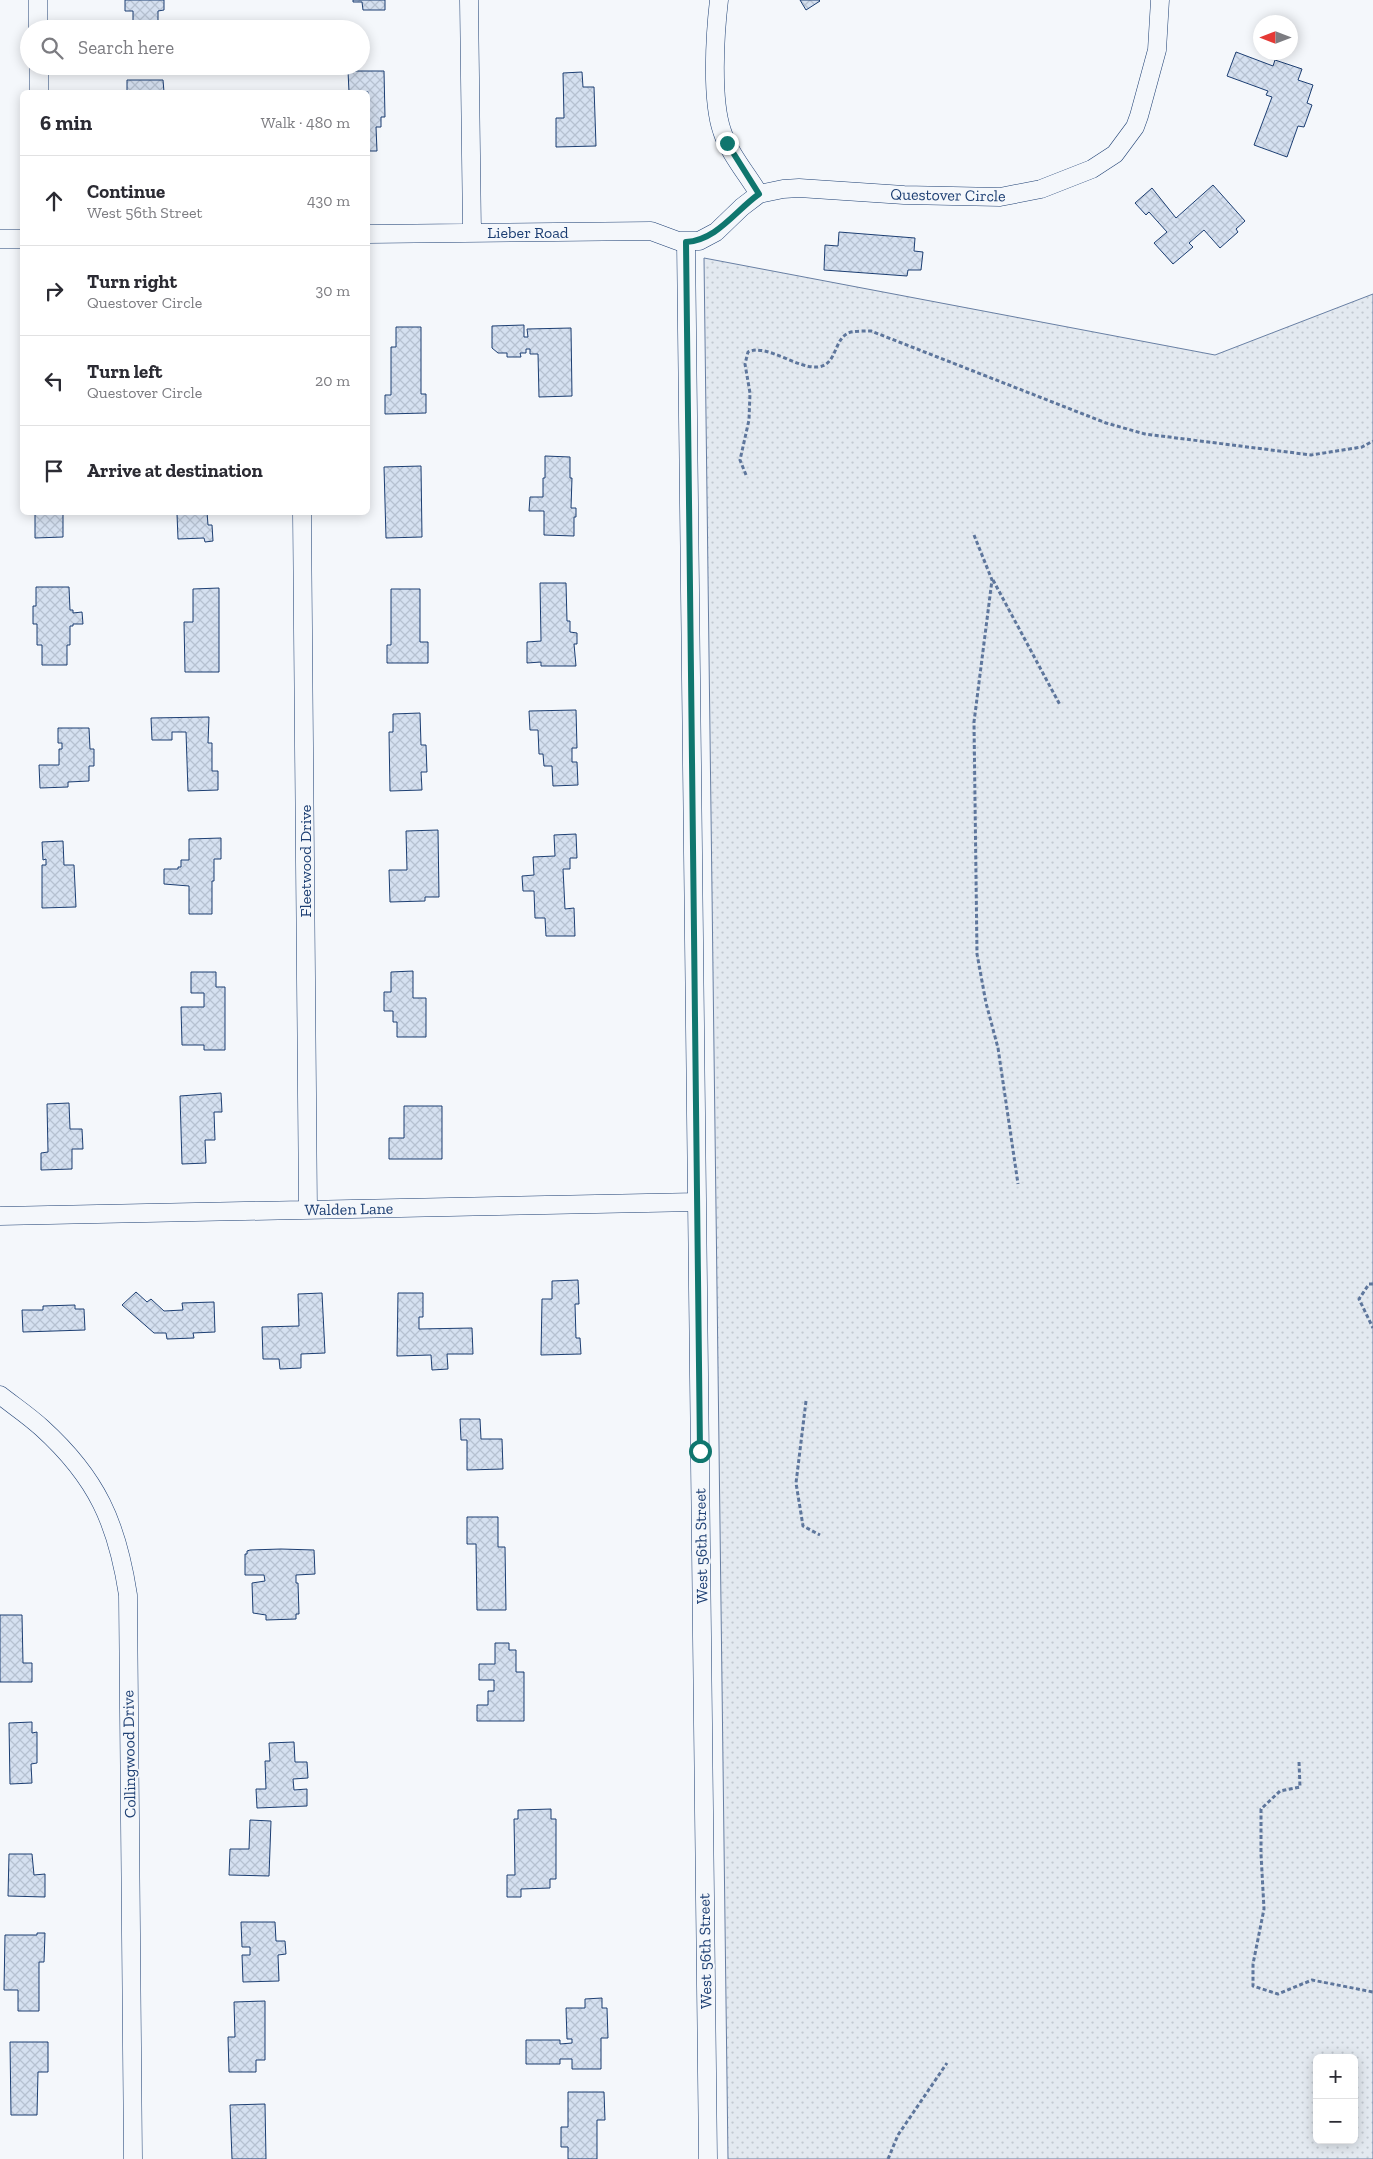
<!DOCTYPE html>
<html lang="en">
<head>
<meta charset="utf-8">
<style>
	:root { --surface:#fff; --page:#f2f2f3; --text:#2b2b33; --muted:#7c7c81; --line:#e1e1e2 }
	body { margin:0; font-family:"Zilla Slab",serif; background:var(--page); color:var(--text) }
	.controls { position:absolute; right:15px; bottom:15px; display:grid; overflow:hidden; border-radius:8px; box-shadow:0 2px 12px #0003 }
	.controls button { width:45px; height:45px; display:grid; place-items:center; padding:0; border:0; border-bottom:1px solid var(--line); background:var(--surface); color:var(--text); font:25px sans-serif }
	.compass { position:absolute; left:1253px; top:15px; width:45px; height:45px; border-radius:50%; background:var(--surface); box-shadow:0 2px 12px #0003; rotate:270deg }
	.stop { position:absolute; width:15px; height:15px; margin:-11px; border:4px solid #0f766e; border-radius:50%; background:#fff }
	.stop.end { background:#0f766e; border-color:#fff; box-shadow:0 1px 5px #0008 }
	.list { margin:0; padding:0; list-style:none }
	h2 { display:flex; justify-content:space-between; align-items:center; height:65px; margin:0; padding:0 20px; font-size:21px }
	h2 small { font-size:16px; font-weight:400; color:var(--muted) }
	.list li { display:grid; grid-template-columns:32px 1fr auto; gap:15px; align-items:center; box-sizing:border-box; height:90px; padding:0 20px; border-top:1px solid var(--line) }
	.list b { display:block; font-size:19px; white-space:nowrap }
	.list p { margin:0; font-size:16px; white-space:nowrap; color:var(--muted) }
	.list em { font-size:16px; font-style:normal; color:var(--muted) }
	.icon { flex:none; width:28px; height:28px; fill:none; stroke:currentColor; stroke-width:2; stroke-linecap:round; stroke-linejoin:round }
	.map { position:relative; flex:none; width:1373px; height:2159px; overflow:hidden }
	.search { position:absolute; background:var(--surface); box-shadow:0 2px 12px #0003; left:20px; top:20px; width:350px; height:55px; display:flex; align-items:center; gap:12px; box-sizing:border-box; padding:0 18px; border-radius:28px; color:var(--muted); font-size:19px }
	.panel { position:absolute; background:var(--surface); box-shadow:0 2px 12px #0003; left:20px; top:90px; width:350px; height:425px; border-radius:8px }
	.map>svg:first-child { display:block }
	.grass { fill:url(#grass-dots); stroke:#687fa3; fill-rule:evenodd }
	.building { fill:url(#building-cross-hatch); stroke:#1d3f73 }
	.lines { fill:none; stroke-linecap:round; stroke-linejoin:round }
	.minor-casing { stroke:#1d3f73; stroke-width:19 }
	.path { stroke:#5e769c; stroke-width:3; stroke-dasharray:4 2.5; stroke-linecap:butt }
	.minor { stroke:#f4f7fb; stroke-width:18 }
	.route { stroke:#0f766e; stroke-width:6 }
	.labels { text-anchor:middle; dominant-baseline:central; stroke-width:4; stroke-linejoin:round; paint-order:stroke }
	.street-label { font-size:16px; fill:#1d3f73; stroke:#f4f7fb }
</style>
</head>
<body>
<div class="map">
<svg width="1373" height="2159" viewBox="0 0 1373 2159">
	<defs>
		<pattern id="grass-dots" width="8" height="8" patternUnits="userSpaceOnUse" patternTransform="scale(1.25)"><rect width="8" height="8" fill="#e3e9f0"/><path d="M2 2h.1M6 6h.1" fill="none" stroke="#c2c9d1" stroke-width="1.8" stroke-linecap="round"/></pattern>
		<pattern id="building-cross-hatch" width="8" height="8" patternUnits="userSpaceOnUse" patternTransform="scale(1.25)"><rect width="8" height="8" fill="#d5e0f0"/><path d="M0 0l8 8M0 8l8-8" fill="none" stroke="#b6c1d1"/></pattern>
	</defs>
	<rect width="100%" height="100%" fill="#f4f7fb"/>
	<path class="grass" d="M704,258L1215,355L1373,294V2159H728ZM1317,2058H1354V2140H1317Z"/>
	<path class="building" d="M125,0H164V10L158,11V29H133V11H125Z
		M353,0H385V10H363L362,2H353Z
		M800,0H819L820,1L806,10Z
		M1236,52L1273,66L1275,60L1302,69L1298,80L1313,85L1307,103L1312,105L1304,127L1298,126L1287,157L1254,145L1272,97L1266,95L1268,91L1227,76Z
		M348,71H384L385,117H381V127H376L377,151H368V92H349Z
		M582,72L583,87H594L596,146L556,147V118H564L563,73Z
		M127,80H163L164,92H127Z
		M1213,185L1245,221L1236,229L1238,232L1220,248L1204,230L1189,243L1193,247L1173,264L1154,243L1167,232L1149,212L1146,215L1135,203L1152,188L1176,218Z
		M839,232L915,238L914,251L923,252L921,270H908L907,276L824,270L825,245L838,246Z
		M524,325V337H528L527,329L571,328L572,396L539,397L538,354H530V349H526V353H520L521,357H507V353H498L492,348V326Z
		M396,327H421V394H426V413L385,414V395H391V347H396Z
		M545,456L570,457V478H572L571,508H576V517H574V536L544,535V511H529L530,497H543V478H545Z
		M421,466L422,537L386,538L384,467Z
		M35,512H80V513H63V537L35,538Z
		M169,512H207L208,525H212L213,541L205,542L204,538L178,539L177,514Z
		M540,583H566L567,621H570V632L577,633V644H574L576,666H541V662L527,663V642L541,641Z
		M36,587H69L70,610H73V613L82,612L83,624H73V626H70V645H67V665H42V645H37V624H33V606H36Z
		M219,588V672H185L184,622H193V589Z
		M391,589H420V642H428V663H387V645H391Z
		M576,710L577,748H572V762H577L578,785L553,786L552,766H544L543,754H539L538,730H530L529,711Z
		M420,713L421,745H426L427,772H421L422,790L390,791L389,732H393V714Z
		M209,717L208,743H212V771H218V790L188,791L186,732H172V740H152L151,718Z
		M58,728H89L90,749H94V766H89V781L68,782V787L40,788L39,765H59V749H62V743H58Z
		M438,830L439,897H425V901L390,902L389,870H407L406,831Z
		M576,834L577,858H570V869H563L565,909L574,908L575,936H546L545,918H535L534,891H523L522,876L534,875L533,857L555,856L554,835Z
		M221,838V859H214V881H212V914H189V886L164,884V869H178V867H181V860H189V839Z
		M63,841L64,865H74L76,907L42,908V865H46V859L43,860L42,842Z
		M413,971V998H426V1037H397V1022H393V1011H384V992H391V972Z
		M191,972H216V987H225V1050H204V1045H182L181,1007H204V993H191Z
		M221,1093L222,1112H214L215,1140H205L206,1163L182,1164L180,1096Z
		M69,1103L70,1129H82L83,1149H72V1169L41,1170V1153L48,1152L47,1104Z
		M404,1106H442V1159H389V1138H404Z
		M578,1280L579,1304H575L576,1338H580L581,1354L541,1355L542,1299H552V1281Z
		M136,1292L147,1302L151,1299L164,1311L183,1310L182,1303L214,1302L215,1332L193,1333L194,1338L167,1339L166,1333H154L122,1305Z
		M322,1293L325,1353L301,1354V1368L280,1369L279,1359H263L262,1327L299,1326L298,1294Z
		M398,1293H423V1317H419V1329L472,1328L473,1354H447L448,1369L432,1370L431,1355L397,1356Z
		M75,1305V1309H84L85,1330L23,1332L22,1310H43V1306Z
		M460,1419H480L481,1439H502L503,1469L467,1470V1440H461Z
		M467,1517H498V1547H505L506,1610H477L476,1544H467Z
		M281,1549L314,1550L315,1574L296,1575V1583H298L299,1614H296V1619L266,1620V1615L253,1613L252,1583L265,1581L264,1575H245V1554H247V1551L250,1550Z
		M0,1615H22L23,1663H32V1682H0Z
		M495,1643H509V1650H516V1672H524V1721H477V1705H488V1691H494V1680H479V1664H495Z
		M32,1722V1733L37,1732V1763L31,1764L32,1783L10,1784L9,1723Z
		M294,1742L295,1762H307L308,1778L293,1779L294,1790L307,1789V1806L257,1808L256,1789H266L265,1761H270L269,1743Z
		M551,1809V1819H556V1879H550V1888L521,1889V1897H507V1875H515L514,1819H518V1810Z
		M250,1820L271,1821L269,1876L229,1875L230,1849H249Z
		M9,1854H32L34,1875L45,1874V1897L8,1896Z
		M241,1922H275L276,1941H285L286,1954L278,1955L279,1981L243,1982L242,1955H250V1947H242Z
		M37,1933H45L44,1962H39V2011H18V1990H4L5,1935H37Z
		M602,1998V2008H607L608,2038H601V2069H572V2059H560V2064H526V2040H560V2044L572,2043V2039H567L566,2008H585V1999Z
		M265,2001V2060H256V2072H229L228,2037H235L234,2002Z
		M10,2042H48V2072H38L37,2115H11Z
		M568,2092H604L605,2120H597V2159H568V2147H561V2127H568Z
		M265,2104L266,2159H232L230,2105Z"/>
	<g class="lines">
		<g class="minor-casing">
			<path id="minor" d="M38,0V29
				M469,0L472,232
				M719,0C715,34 711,99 722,131C729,153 747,174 759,194L783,189L799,188L904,195L1000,197L1041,189L1092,169L1115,154L1135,127L1139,116L1157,50L1160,0
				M39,66V92
				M368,234L651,231L678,241H699L716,232L742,207L759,194
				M0,239H22
				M686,242L708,2159
				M302,512L308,1210
				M0,1216L697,1202
				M0,1395C14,1406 29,1416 42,1428C97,1478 117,1523 128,1595L133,2159"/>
		</g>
		<path class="path" d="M746,475L740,460L749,420L750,393L745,364L748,352C766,343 797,369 818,367C838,365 833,337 851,332C857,331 864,331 871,331L1106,423L1145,434L1311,455L1362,447L1373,441
			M974,535L992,580L974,722L977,954L986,1003L998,1048L1018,1184
			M993,580L1060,705
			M1373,1284H1369L1359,1299L1373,1328
			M806,1401L796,1483L803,1526L820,1535
			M1299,1762L1300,1787L1280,1791L1261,1809V1854L1264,1909L1253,1964V1986L1278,1994L1312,1980L1373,1992
			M888,2159L898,2135L947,2063"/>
		<use href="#minor" class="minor"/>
	</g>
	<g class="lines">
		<path class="route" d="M700,1451L686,242C717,240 735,211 759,194L727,143"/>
	</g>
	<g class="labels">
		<g class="street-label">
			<text transform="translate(948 195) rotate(1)">Questover Circle</text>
			<text x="528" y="232">Lieber Road</text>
			<text transform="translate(305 861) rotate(-90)">Fleetwood Drive</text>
			<text transform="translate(349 1209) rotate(-1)">Walden Lane</text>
			<text transform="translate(701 1546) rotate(-91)">West 56th Street</text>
			<text transform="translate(129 1754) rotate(-91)">Collingwood Drive</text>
			<text transform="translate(705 1951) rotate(-91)">West 56th Street</text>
		</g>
	</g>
</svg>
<div class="controls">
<button>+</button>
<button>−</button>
</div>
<svg class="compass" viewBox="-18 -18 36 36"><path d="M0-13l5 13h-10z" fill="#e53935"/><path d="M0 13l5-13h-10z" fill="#7c7c81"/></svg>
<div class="stop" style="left:700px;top:1451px"></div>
<div class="stop end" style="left:727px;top:143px"></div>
<div class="search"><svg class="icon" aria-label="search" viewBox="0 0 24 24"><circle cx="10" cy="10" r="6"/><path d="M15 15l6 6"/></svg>Search here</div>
<section class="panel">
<h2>6 min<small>Walk · 480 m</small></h2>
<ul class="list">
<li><svg class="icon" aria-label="ahead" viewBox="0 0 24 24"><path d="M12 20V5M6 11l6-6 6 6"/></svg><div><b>Continue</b><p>West 56th Street</p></div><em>430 m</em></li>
<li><svg class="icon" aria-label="right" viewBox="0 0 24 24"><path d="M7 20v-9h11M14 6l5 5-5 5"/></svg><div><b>Turn right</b><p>Questover Circle</p></div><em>30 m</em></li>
<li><svg class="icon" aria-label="left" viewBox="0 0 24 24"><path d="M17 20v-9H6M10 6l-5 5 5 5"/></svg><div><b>Turn left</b><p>Questover Circle</p></div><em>20 m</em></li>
<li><svg class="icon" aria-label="arrive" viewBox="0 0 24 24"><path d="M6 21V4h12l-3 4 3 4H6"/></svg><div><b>Arrive at destination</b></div></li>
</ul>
</section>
</div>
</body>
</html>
